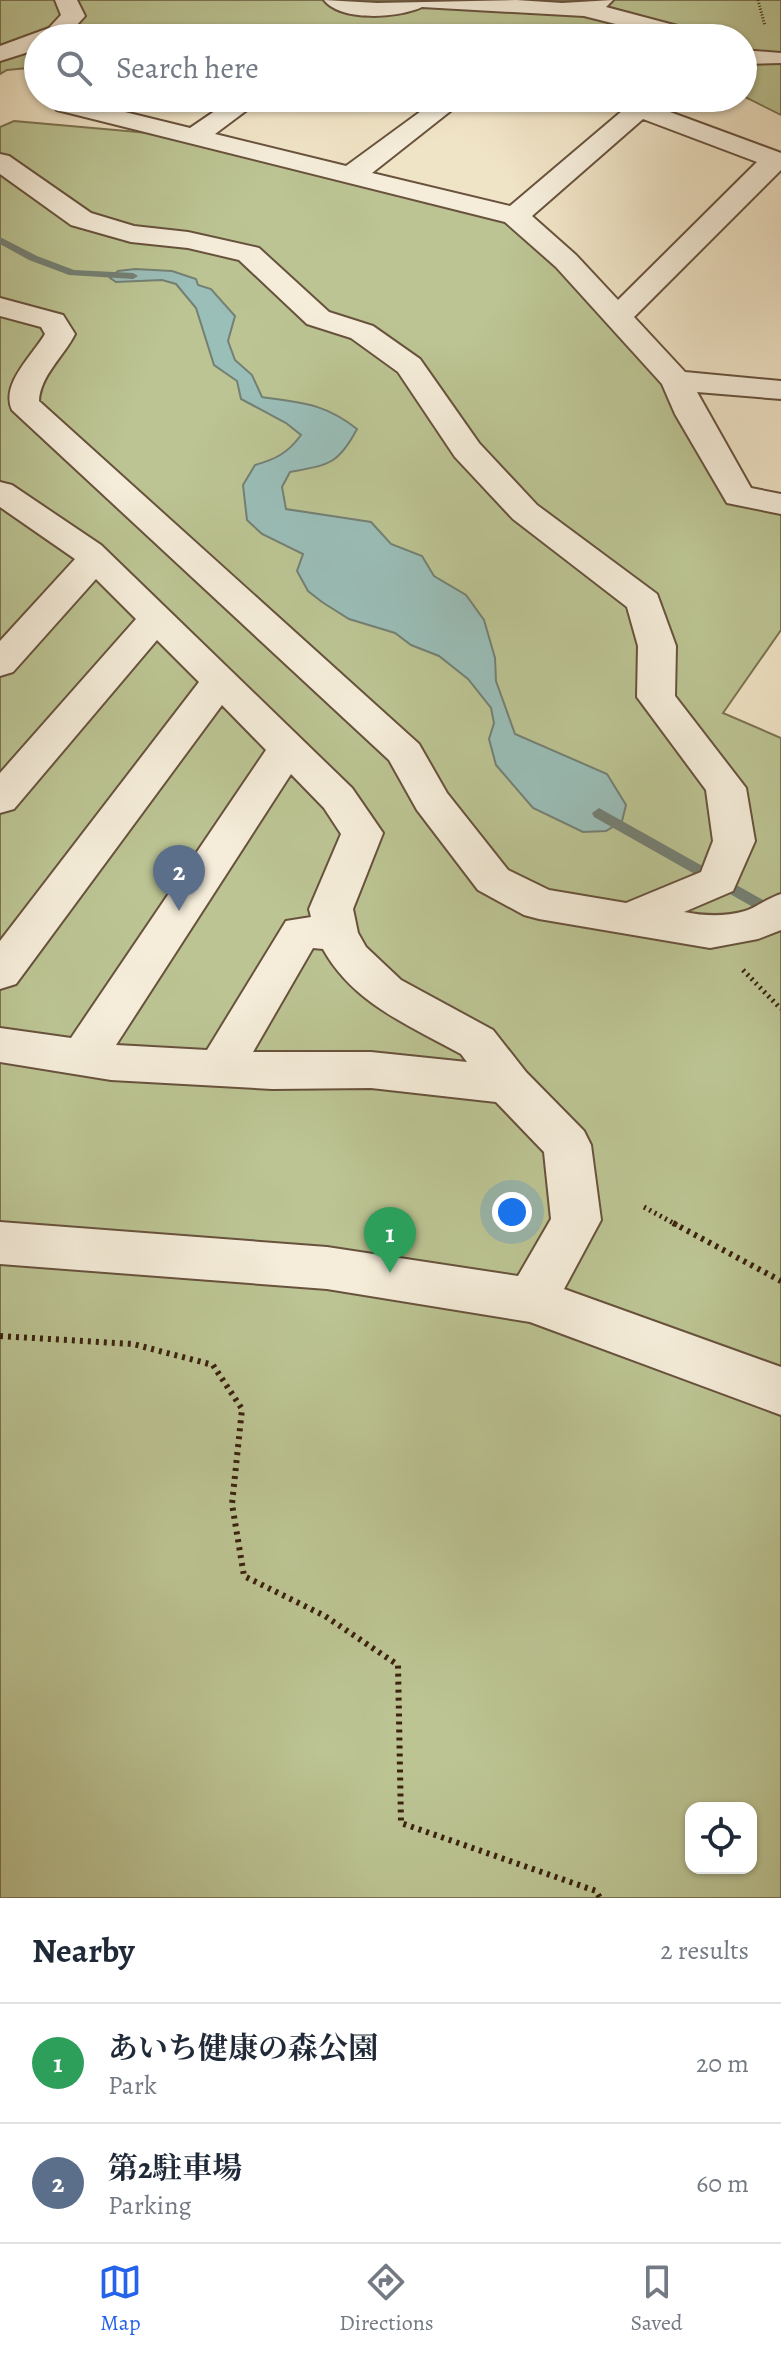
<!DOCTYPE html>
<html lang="en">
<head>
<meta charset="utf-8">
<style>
	:root { --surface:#fff; --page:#f6f6f7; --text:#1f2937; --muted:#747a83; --line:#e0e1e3; --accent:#2563eb }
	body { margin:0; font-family:Alegreya,"Noto Serif JP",serif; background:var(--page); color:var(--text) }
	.controls { position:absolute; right:24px; bottom:24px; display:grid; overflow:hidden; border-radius:16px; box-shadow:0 2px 6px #0004 }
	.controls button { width:72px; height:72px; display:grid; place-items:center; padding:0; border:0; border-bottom:2px solid var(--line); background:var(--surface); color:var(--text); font:40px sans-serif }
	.you { position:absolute; left:512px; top:1212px; width:28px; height:28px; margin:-20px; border:6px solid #fff; border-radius:50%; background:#1a73e8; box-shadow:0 0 0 12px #1a73e833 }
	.badge { display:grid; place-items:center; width:52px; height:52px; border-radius:50%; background:var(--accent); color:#fff; font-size:26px; font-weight:700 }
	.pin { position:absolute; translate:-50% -66px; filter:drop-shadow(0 2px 4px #0008) }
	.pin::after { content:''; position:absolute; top:42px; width:28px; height:24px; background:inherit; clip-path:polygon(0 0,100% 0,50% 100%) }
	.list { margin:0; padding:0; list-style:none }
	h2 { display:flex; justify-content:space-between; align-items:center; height:104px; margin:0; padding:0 32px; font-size:34px }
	h2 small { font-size:26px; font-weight:400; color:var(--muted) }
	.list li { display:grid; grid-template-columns:52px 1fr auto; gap:24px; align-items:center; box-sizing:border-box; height:120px; padding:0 32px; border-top:2px solid var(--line) }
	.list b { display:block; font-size:30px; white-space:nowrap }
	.list p { margin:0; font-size:26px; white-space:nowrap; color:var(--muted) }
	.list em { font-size:26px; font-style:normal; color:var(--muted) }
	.icon { flex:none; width:44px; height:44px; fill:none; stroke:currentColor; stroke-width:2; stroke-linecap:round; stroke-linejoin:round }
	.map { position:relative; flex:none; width:781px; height:1898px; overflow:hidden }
	.search { position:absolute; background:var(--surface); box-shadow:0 2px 6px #0004; left:24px; right:24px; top:24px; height:88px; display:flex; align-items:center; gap:20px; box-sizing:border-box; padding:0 28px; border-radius:44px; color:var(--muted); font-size:30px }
	.sheet { height:344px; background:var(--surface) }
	nav { display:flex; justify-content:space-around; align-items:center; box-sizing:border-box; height:112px; border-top:2px solid var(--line); background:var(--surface); font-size:22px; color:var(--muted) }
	nav a { display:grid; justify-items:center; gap:4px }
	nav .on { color:var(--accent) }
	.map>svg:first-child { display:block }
	.green { fill:#bcc493; stroke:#7c7351; stroke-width:2; fill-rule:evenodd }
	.water { fill:#9abeb8; stroke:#748074; stroke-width:2 }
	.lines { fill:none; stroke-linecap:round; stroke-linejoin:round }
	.stream { fill:#748074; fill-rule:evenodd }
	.minor-casing { stroke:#68523d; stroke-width:4 }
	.path-far2 { stroke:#3b220f; stroke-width:3; stroke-dasharray:1 2; stroke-linecap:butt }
	.path-far1 { stroke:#3b220f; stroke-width:5; stroke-dasharray:2 4; stroke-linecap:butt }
	.path { stroke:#3b220f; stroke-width:6; stroke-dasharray:3 5; stroke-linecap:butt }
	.minor { fill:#f5edda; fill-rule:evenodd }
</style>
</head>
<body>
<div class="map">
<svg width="781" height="1898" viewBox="0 0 781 1898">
	<rect width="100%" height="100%" fill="#f0e4c6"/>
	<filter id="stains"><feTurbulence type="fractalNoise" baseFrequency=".0025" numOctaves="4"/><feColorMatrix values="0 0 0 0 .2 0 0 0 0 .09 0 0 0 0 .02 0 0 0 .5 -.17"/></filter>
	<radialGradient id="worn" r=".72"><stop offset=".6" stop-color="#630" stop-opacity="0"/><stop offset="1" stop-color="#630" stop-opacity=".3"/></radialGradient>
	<path class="green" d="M0,0H781V115L743,96V38L535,35L38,38V67L7,70L0,74Z
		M14,121L194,137L515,216L619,315L739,496L781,504V630L723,713L781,738V1898H0V127ZM691,1808H751V1868H691Z"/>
	<path class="water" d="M135,269L172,271L196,279L198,285L211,289L235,316L228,341L235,360L252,375L262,397C302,403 324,403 357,429C338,465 328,465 290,472L282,487L286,509L371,522L391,544L422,556L434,576L466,595L484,620L495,658L496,681L515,734L607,774L626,805L622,821L606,831L583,832L533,808L496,765L489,739L494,723L491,708L468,679L439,656L411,645L395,633L349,619L322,602L308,591L297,571L303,554L262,534L247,520L243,485L255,465C276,459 288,453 301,435L286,423L241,399L237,381L214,365L196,308L176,284L162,280L116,282L110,278L118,271Z"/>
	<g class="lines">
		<path class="stream" d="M0,237L37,256L74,270L133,273L138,276L133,279L69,275L29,260L0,244Z
			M599,808L781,910V923L594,817L592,813Z"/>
		<g class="minor-casing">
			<path id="minor" d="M55,0H77L85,16L65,38H38V49L0,61V46L49,28L61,15Z
				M324,0L377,3L516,0L562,3L613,0L606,7L704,33L708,38H671L584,16L422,7C399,18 341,22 324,0Z
				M743,50L781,53V63L743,64Z
				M56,98H80V101L190,128L234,98H263L215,134L346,166L439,98H467L372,173L510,206L622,111L600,103L597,98H632L781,153V170L634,317L685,372L781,381V399L697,392L751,488L781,494V514L727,503L675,414L662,384L556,267L505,222L57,110L53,105ZM643,119L757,162L618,300L576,255L532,216Z
				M0,154L9,156L91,213L134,226L188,232L259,248L329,312L373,326L420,359L479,443L537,505L657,594L676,646L675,696L746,788L755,841L733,891L684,912C705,916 724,917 745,911C757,907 768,898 781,894V930L758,939L710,948L539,919L524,915L478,890L417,810L389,760L12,410C0,384 33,355 45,334L41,327L0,316V298L63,315L75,334C64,356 40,376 39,401L419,744L447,793L508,870L549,890L626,903L701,872L713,841L706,790L637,697L638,646L627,607L513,519L455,457L398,372L351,338L307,324L239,260L188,248L131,242L71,225L0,174Z
				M0,482L12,485L101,545L352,788L383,833L353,909L358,933L366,947L401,980L493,1030L526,1072L584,1131L591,1145L601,1220L564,1289L781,1367V1415L530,1322L327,1289L0,1264V1222L327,1247L518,1276L551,1219L544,1152L496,1102L371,1088L272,1089L111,1080L0,1062V1028L71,1038L266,750L222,705L16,984L0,989V941L199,682L157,640L14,809L0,813V773L136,619L96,579L13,672L0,676V641L75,559L0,507ZM291,774L324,808L341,834L309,909L311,917L286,921L207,1050L116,1045ZM313,948L323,949C353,1003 408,1025 461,1054L467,1062L371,1052H253Z"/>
		</g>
		<path class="path-far2" d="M758,0L765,26"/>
		<path class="path-far1" d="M743,970L781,1009
			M644,1207L677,1225"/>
		<path class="path" d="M673,1223L781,1281
			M0,1336L133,1344L213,1365L242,1409L232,1504L244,1576L325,1616L398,1665L401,1823L596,1891L600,1898"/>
		<use href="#minor" class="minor"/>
	</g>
	<rect width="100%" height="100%" filter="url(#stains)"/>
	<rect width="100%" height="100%" fill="url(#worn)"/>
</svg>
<div class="controls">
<button><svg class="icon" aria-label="locate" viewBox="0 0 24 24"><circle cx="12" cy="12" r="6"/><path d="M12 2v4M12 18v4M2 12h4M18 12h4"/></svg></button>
</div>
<div class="you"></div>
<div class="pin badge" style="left:390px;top:1273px;background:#2e9e5b">1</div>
<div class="pin badge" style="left:179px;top:911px;background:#5c6f8a">2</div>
<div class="search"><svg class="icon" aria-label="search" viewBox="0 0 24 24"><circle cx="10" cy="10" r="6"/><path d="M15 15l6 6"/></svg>Search here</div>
</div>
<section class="sheet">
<h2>Nearby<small>2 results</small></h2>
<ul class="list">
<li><span class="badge" style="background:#2e9e5b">1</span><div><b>あいち健康の森公園</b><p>Park</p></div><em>20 m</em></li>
<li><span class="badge" style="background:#5c6f8a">2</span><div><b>第2駐車場</b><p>Parking</p></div><em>60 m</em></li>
</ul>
</section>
<nav>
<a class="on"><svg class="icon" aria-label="map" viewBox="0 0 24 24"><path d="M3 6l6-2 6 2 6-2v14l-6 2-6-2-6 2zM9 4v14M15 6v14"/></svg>Map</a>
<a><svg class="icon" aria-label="directions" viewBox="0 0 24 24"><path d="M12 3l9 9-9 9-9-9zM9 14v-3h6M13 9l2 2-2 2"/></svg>Directions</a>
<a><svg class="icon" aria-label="saved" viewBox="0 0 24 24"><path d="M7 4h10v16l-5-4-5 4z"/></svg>Saved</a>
</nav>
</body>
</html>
